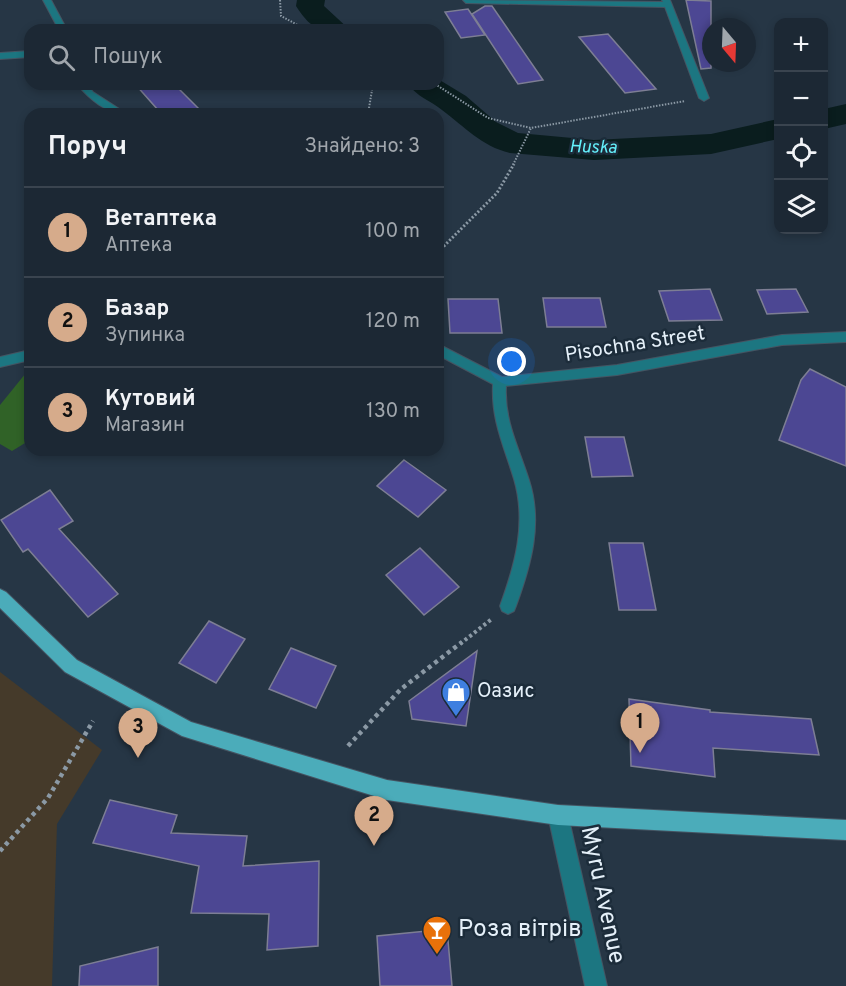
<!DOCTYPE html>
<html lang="uk">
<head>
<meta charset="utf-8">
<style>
	:root { --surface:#1c2834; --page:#293440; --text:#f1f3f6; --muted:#a0a6ac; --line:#3a444f; --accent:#d6ab8b }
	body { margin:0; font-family:Overpass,sans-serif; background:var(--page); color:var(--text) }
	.controls { position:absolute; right:18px; top:18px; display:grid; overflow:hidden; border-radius:12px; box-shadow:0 3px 9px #0003 }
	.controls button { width:54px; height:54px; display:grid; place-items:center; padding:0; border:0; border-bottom:2px solid var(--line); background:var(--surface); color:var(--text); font:30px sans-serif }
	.compass { position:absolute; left:702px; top:18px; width:54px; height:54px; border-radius:50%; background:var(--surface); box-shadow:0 3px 9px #0003; rotate:161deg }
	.you { position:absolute; left:512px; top:362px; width:21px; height:21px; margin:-15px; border:4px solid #fff; border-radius:50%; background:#1a73e8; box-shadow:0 0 0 9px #1a73e833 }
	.badge { display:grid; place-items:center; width:39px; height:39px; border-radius:50%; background:var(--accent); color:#111; font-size:20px; font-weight:700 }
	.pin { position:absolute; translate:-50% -50px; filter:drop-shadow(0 2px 3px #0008) }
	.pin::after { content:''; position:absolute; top:32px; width:21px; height:18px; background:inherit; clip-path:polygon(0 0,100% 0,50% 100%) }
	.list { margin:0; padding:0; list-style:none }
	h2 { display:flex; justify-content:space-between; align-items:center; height:78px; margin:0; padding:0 24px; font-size:26px }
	h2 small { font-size:20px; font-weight:400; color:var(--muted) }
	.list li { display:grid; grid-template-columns:39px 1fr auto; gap:18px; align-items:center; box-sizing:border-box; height:90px; padding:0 24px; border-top:2px solid var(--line) }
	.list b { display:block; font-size:22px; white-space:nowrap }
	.list p { margin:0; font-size:20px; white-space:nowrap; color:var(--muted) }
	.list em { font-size:20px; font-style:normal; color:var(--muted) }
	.icon { flex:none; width:33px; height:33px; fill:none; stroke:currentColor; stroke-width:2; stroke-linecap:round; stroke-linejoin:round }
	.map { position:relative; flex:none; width:846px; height:986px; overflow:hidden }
	.search { position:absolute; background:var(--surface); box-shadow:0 3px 9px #0003; left:24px; top:24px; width:420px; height:66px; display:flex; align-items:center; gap:15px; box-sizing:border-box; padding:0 21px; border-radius:18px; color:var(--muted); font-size:22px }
	.panel { position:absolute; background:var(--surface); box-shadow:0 3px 9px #0003; left:24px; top:108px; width:420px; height:348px; border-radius:18px }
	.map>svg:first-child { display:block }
	.commercial { fill:#453a2a }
	.green { fill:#306227 }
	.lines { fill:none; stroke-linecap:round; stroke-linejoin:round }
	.river { fill:#0a1d1e; fill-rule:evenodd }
	.building { fill:#4c4793; stroke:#7d7e94; stroke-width:1.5 }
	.minor-casing { stroke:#455462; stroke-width:2 }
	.major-casing { stroke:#455462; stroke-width:2 }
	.path-far3 { stroke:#8b99a5; stroke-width:2; stroke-dasharray:1.5 1.5; stroke-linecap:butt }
	.path-far2 { stroke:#8b99a5; stroke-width:3; stroke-dasharray:2 2; stroke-linecap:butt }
	.path-far1 { stroke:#8b99a5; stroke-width:4; stroke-dasharray:3 3; stroke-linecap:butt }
	.path { stroke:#8b99a5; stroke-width:4.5; stroke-dasharray:4 4; stroke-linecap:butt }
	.minor { fill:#1c7681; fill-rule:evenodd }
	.major { fill:#4bacba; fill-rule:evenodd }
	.labels { text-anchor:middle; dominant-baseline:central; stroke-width:5; stroke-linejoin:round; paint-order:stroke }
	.far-water-label { font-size:18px; font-style:italic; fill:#64f0fb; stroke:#1c2c3a }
	.street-label { font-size:20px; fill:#e5f0f9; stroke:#1c2c3a }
	.poi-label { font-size:20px; fill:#e5f0f9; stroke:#1c2c3a; text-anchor:start }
	.near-street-label { font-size:24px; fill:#e5f0f9; stroke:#1c2c3a }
	.near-poi-label { font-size:24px; fill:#e5f0f9; stroke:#1c2c3a; text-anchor:start }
</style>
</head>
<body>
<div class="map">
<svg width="846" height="986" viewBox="0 0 846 986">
	<rect width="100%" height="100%" fill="#263645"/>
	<path class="commercial" d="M0,672L102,750L57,824L52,986H0Z"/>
	<path class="green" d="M30,368V440L12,451L0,444V405Z"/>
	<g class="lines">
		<path class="river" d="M297,0H325L324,6L350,30C319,30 314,33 296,6Z
			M438,79L466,96L496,122L518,133L594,140L711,134L778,119V139L711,154L594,160L510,153C481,146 465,127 442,110C431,101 416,96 408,84H438Z
			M846,104V124L824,129V109Z"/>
	</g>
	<path class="building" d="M686,0L711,1V68L701,69Z
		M485,6H492L543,80L518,84L472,14Z
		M468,9L485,35L461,38L445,12Z
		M608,34L656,89L625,93L579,37Z
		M135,84H174L204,114H168L159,111Z
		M710,289L722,320L669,321L659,291Z
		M796,289L808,312L767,314L757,290Z
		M543,298H600L606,327H547Z
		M448,299H498L502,333H450Z
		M810,369L846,387V466L779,440L801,380Z
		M585,437H624L633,476L592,477Z
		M404,460L446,490L418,517L377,486Z
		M50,490L73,521L59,529L118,594L88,617L28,549L23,552L1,520Z
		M609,543H643L656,610H619Z
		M420,548L459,587L424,615L386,575Z
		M209,621L245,639L216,683L179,663Z
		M291,648L336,666L316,708L269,689Z
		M477,651L466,726L412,719L409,701Z
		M629,699L710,710V712L811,719L819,755L713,748L715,777L631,766Z
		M110,800L177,815L171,833L247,836L243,866L319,861L318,946L267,950L269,914L191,913L199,866L93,843Z
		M447,929L452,986H380L377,936Z
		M158,947V986H79L80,966Z"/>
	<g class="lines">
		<g class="minor-casing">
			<path id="minor" d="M43,0H51L67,30H59Z
				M463,0L663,2L662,0H670L709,98L704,101L699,98L665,7L466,3Z
				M30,51V57L0,59V53Z
				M77,84H87L93,92L127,114C107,114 89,99 77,84Z
				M846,332V342L782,345L617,375L506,386C504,421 519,448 529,480C543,523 531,565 516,606L514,611L508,614L502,611L500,606C515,565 527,523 514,479C504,446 491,420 493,384L438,355V344L502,377L617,365L782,335Z
				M30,350V360L0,367V357Z
				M558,805L565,808L568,815L607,986H585L548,815L551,808Z"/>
		</g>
		<g class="major-casing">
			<path id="major" d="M0,589L6,592L77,660L191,722L387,780L558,805L846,820V840L558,825L387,800L182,736L65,672L0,608Z"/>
		</g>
		<path class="path-far3" d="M280,0L281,16L307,30
			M435,84L488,118L531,128L685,101
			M368,114L373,84
			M513,165L531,128"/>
		<path class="path-far2" d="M438,252L497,193L514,164"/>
		<path class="path-far1" d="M460,644L493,618"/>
		<path class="path" d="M348,746L401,689L462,642
			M0,851L48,798L93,721"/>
		<use href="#minor" class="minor"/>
		<use href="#major" class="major"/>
	</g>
	<defs>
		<g id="shop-pin" transform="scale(1.5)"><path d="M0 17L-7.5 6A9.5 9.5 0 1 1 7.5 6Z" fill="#3f7fe0" stroke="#1c2c3a"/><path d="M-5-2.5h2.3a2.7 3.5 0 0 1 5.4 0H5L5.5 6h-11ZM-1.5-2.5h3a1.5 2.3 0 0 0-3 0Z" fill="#fff"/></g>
		<g id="bar-pin" transform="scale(1.5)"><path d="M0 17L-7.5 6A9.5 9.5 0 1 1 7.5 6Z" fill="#e8710a" stroke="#1c2c3a"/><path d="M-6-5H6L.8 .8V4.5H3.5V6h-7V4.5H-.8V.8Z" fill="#fff"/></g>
	</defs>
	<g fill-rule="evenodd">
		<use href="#shop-pin" x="456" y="692"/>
		<use href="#bar-pin" x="437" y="930"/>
	</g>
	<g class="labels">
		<g class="far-water-label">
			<text transform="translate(593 148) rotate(1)">Huska</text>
		</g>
		<g class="street-label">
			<text transform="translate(635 345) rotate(-9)">Pisochna Street</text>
		</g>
		<g class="poi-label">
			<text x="477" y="692">Оазис</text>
		</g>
		<g class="near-street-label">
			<text transform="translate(602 895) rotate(78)">Myru Avenue</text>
		</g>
		<g class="near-poi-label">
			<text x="458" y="930">Роза вітрів</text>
		</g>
	</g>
</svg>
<div class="controls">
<button>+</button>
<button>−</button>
<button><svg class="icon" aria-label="locate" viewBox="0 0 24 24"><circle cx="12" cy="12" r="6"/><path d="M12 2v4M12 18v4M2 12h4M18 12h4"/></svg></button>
<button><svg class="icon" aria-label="layers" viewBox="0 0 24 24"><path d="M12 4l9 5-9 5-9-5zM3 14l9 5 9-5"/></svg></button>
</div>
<svg class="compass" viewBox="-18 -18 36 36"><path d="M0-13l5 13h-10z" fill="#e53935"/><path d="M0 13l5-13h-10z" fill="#a0a6ac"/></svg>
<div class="you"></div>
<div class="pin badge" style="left:640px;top:753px">1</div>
<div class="pin badge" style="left:374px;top:846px">2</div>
<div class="pin badge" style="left:138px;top:758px">3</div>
<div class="search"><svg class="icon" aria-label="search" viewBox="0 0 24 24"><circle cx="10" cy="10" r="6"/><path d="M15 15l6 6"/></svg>Пошук</div>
<section class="panel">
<h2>Поруч<small>Знайдено: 3</small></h2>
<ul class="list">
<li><span class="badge">1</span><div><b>Ветаптека</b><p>Аптека</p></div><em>100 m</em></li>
<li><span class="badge">2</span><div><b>Базар</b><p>Зупинка</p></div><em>120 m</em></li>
<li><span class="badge">3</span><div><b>Кутовий</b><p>Магазин</p></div><em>130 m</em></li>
</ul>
</section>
</div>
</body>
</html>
